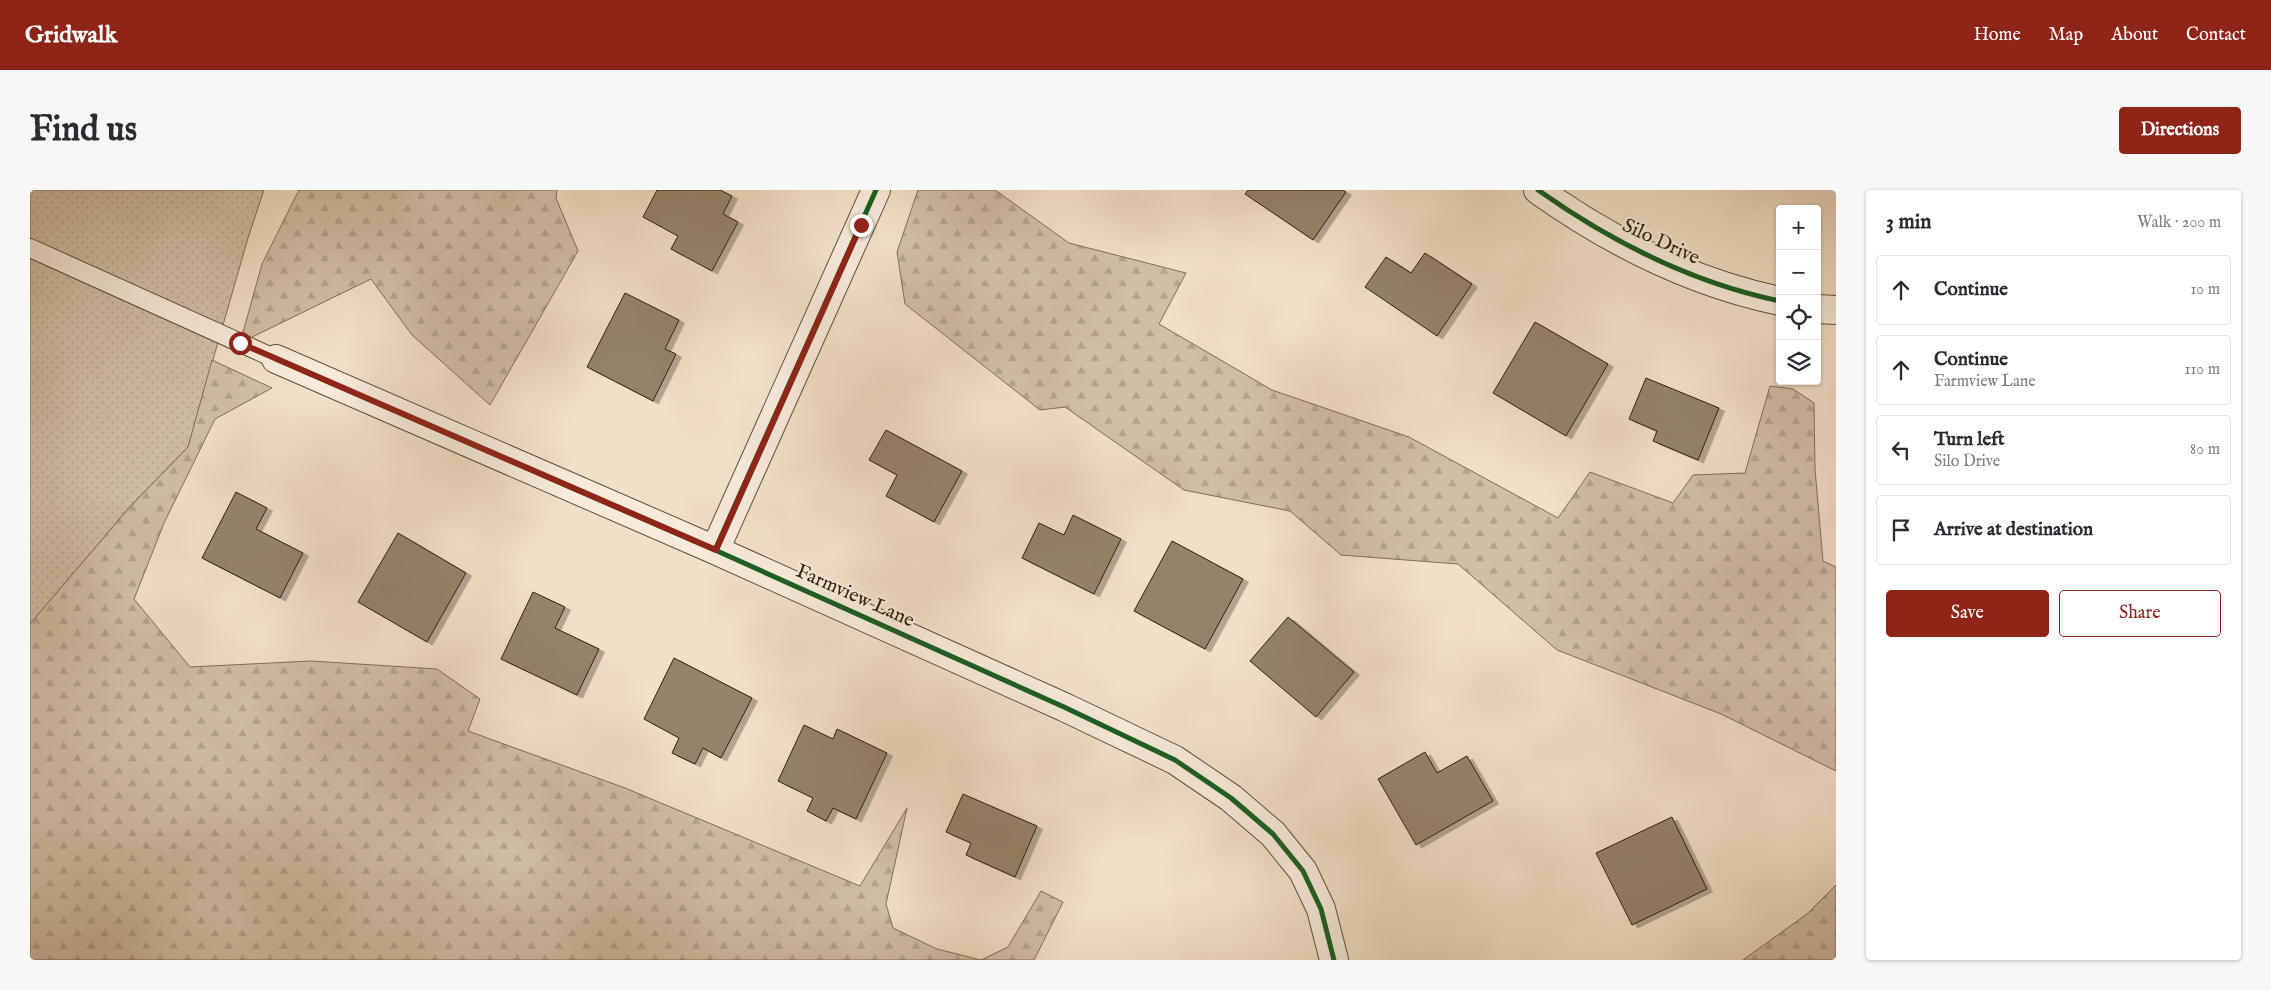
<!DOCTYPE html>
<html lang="en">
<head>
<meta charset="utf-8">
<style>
	:root { --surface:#fff; --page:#f7f7f7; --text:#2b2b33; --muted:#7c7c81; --line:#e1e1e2; --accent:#8f2418 }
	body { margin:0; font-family:"IM FELL English",serif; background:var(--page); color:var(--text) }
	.controls { position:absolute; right:15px; top:15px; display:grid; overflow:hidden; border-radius:5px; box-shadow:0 1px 4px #0004 }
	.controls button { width:45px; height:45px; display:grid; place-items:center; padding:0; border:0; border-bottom:1px solid var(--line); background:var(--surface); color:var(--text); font:25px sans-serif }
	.stop { position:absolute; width:15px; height:15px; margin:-11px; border:4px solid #8f2418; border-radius:50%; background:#fff }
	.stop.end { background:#8f2418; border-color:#fff; box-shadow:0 1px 5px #0008 }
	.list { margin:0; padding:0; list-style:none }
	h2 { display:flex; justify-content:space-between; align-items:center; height:65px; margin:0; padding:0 20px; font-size:21px }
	h2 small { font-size:16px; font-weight:400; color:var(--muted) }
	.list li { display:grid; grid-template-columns:32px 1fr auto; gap:15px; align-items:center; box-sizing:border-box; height:70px; margin:0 10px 10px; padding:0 10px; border:1px solid var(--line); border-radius:5px }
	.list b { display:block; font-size:19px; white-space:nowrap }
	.list p { margin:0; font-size:16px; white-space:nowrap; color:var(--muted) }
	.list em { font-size:16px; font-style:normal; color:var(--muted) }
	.actions { display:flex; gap:10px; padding:15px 20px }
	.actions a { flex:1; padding:11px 0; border:1px solid var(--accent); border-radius:5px; text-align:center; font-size:18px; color:var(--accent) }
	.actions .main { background:var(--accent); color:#fff }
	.icon { flex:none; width:28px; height:28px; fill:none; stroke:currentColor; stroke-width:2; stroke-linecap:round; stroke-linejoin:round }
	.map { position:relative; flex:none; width:1806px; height:770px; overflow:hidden; border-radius:5px }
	header { display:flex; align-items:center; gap:30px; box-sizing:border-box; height:70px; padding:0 25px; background:var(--accent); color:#fff }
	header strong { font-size:24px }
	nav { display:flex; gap:28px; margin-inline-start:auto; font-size:18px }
	.intro { display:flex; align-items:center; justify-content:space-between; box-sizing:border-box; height:120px; padding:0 30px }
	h1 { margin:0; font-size:35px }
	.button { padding:12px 22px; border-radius:5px; background:var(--accent); color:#fff; font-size:18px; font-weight:700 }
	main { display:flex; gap:30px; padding:0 30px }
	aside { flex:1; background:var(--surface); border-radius:5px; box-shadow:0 1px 4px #0004 }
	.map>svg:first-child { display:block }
	.grass { fill:url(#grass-dots); stroke:#806e56 }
	.forest { fill:url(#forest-firs); stroke:#806e56 }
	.building { fill:#94836a; stroke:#301f07; filter:url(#shadow) }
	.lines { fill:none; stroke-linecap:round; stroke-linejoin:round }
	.service-casing { stroke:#604f37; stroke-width:20 }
	.minor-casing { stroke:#604f37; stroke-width:30 }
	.service { stroke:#f6eada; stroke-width:18 }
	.minor { stroke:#f6eada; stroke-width:28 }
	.cycleway-casing { stroke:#f6eada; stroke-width:8 }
	.cycleway { stroke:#1b5e20; stroke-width:5 }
	.route { stroke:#8f2418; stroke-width:6 }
	.labels { text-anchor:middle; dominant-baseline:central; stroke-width:4.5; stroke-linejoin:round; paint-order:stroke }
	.street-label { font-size:20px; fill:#301f07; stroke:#f6eada }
</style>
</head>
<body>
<header>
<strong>Gridwalk</strong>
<nav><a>Home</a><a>Map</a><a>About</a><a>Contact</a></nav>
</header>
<div class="intro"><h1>Find us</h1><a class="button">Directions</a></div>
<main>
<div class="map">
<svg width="1806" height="770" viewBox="0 0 1806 770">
	<defs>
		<pattern id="grass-dots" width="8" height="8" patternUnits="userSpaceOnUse" patternTransform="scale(1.25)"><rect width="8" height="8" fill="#d0bea6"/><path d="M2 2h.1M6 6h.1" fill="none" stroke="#b3a38d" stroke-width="1.8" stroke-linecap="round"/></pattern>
		<pattern id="forest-firs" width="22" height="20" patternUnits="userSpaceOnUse" patternTransform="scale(1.25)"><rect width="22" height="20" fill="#d0bea6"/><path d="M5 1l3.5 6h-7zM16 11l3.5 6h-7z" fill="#b3a38d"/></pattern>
		<filter id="shadow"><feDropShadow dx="5.5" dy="3" stdDeviation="0" flood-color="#0004"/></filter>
	</defs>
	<rect width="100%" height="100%" fill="#f1dfc6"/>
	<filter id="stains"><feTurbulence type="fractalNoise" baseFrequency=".004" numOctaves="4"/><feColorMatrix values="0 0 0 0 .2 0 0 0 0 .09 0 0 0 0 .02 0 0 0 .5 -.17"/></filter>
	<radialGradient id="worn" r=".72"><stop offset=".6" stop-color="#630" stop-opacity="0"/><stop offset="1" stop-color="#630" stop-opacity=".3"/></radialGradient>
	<path class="grass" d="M0,0H234L218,48L158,257L98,319L0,434Z"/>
	<path class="forest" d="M269,0H527L526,8L548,61L460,215L382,145L341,89L210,153L232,74Z
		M888,0H965L1039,53L1156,83L1129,134L1242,200L1379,247L1528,328L1560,282L1643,313L1663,285L1715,283L1740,196L1763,199L1784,213L1785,279L1793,371L1806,377V581L1691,524L1527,460L1428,374L1311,365L1260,321L1154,300L1035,217L1010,220L875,114L867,62Z
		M182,170L242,198L185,229L134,333L104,409L160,477L281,471L407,479L450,509L438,541L595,598L830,696L877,618L856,714L863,738L907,759L951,770H0V434L98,319L158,257Z
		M1806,695V770H1713L1777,724Z
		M1011,701L1033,712L1004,770H951L978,757Z"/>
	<path class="building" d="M627,0H690L702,6L693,24L708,32L682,81L641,59L648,46L613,27Z
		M1218,0H1313L1316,2L1283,50L1215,4Z
		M1395,63L1442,94L1407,146L1335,97L1356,67L1381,83Z
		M595,103L649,130L635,159L646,164L623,211L557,177Z
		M1505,132L1578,174L1536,246L1463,203Z
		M1616,188L1689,218L1668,270L1623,251L1627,241L1599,229Z
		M856,240L932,281L904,332L856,306L867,285L839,270Z
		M206,302L237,318L226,339L273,363L250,408L172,368Z
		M1043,325L1091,349L1064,404L992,368L1009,333L1034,345Z
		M368,343L436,383L397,452L328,412Z
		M1142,351L1213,389L1175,459L1104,421Z
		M503,402L535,417L525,438L569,459L547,505L471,469Z
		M1258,427L1324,482L1286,527L1220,471Z
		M644,468L722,508L691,568L673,558L665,574L642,563L649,548L614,529Z
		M774,535L803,549L807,539L857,563L826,629L803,618L796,631L777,621L783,608L748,591Z
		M1395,562L1407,583L1437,566L1463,611L1386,655L1348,589Z
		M933,604L1007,636L985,687L936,665L941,653L916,642Z
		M1642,627L1677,699L1602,735L1566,663Z"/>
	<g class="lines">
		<g class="service-casing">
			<path id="service" d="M0,58L246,169"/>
		</g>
		<g class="minor-casing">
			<path id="minor" d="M1508,0C1580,51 1663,93 1750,111
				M1787,119L1806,120
				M246,169L685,360L1034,517L1145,570L1201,608L1243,644L1273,681L1291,719L1304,770
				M685,360L846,0"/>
		</g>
		<use href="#service" class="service"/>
		<use href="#minor" class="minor"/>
		<g class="cycleway-casing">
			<path id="cycleway" d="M1508,0C1580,51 1663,93 1750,111
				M246,169L685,360L1034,517L1145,570L1201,608L1243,644L1273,681L1291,719L1304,770
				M685,360L846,0"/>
		</g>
		<use href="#cycleway" class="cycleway"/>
	</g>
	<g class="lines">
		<path class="route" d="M210,153L686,360L831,35"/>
	</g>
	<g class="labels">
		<g class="street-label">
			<text transform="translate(1631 52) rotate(25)">Silo Drive</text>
			<text transform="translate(825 406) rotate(24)">Farmview Lane</text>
		</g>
	</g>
	<rect width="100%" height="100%" filter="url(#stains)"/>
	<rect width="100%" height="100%" fill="url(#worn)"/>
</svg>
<div class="controls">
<button>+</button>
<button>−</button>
<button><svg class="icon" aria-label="locate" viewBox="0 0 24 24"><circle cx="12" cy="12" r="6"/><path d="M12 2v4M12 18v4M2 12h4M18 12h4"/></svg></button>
<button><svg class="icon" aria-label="layers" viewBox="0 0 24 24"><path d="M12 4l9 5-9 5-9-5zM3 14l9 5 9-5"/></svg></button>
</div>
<div class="stop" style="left:210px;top:153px"></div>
<div class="stop end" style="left:831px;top:35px"></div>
</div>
<aside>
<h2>3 min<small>Walk · 200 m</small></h2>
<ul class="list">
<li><svg class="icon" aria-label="ahead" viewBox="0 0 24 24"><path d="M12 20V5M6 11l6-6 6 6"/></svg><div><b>Continue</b></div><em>10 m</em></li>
<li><svg class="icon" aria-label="ahead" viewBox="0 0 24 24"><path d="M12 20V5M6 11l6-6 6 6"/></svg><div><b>Continue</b><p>Farmview Lane</p></div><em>110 m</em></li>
<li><svg class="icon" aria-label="left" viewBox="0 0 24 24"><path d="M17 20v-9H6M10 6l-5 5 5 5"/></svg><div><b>Turn left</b><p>Silo Drive</p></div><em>80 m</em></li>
<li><svg class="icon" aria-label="arrive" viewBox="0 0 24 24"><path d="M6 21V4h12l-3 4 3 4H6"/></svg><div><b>Arrive at destination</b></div></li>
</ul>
<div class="actions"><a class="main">Save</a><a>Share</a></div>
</aside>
</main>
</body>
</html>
